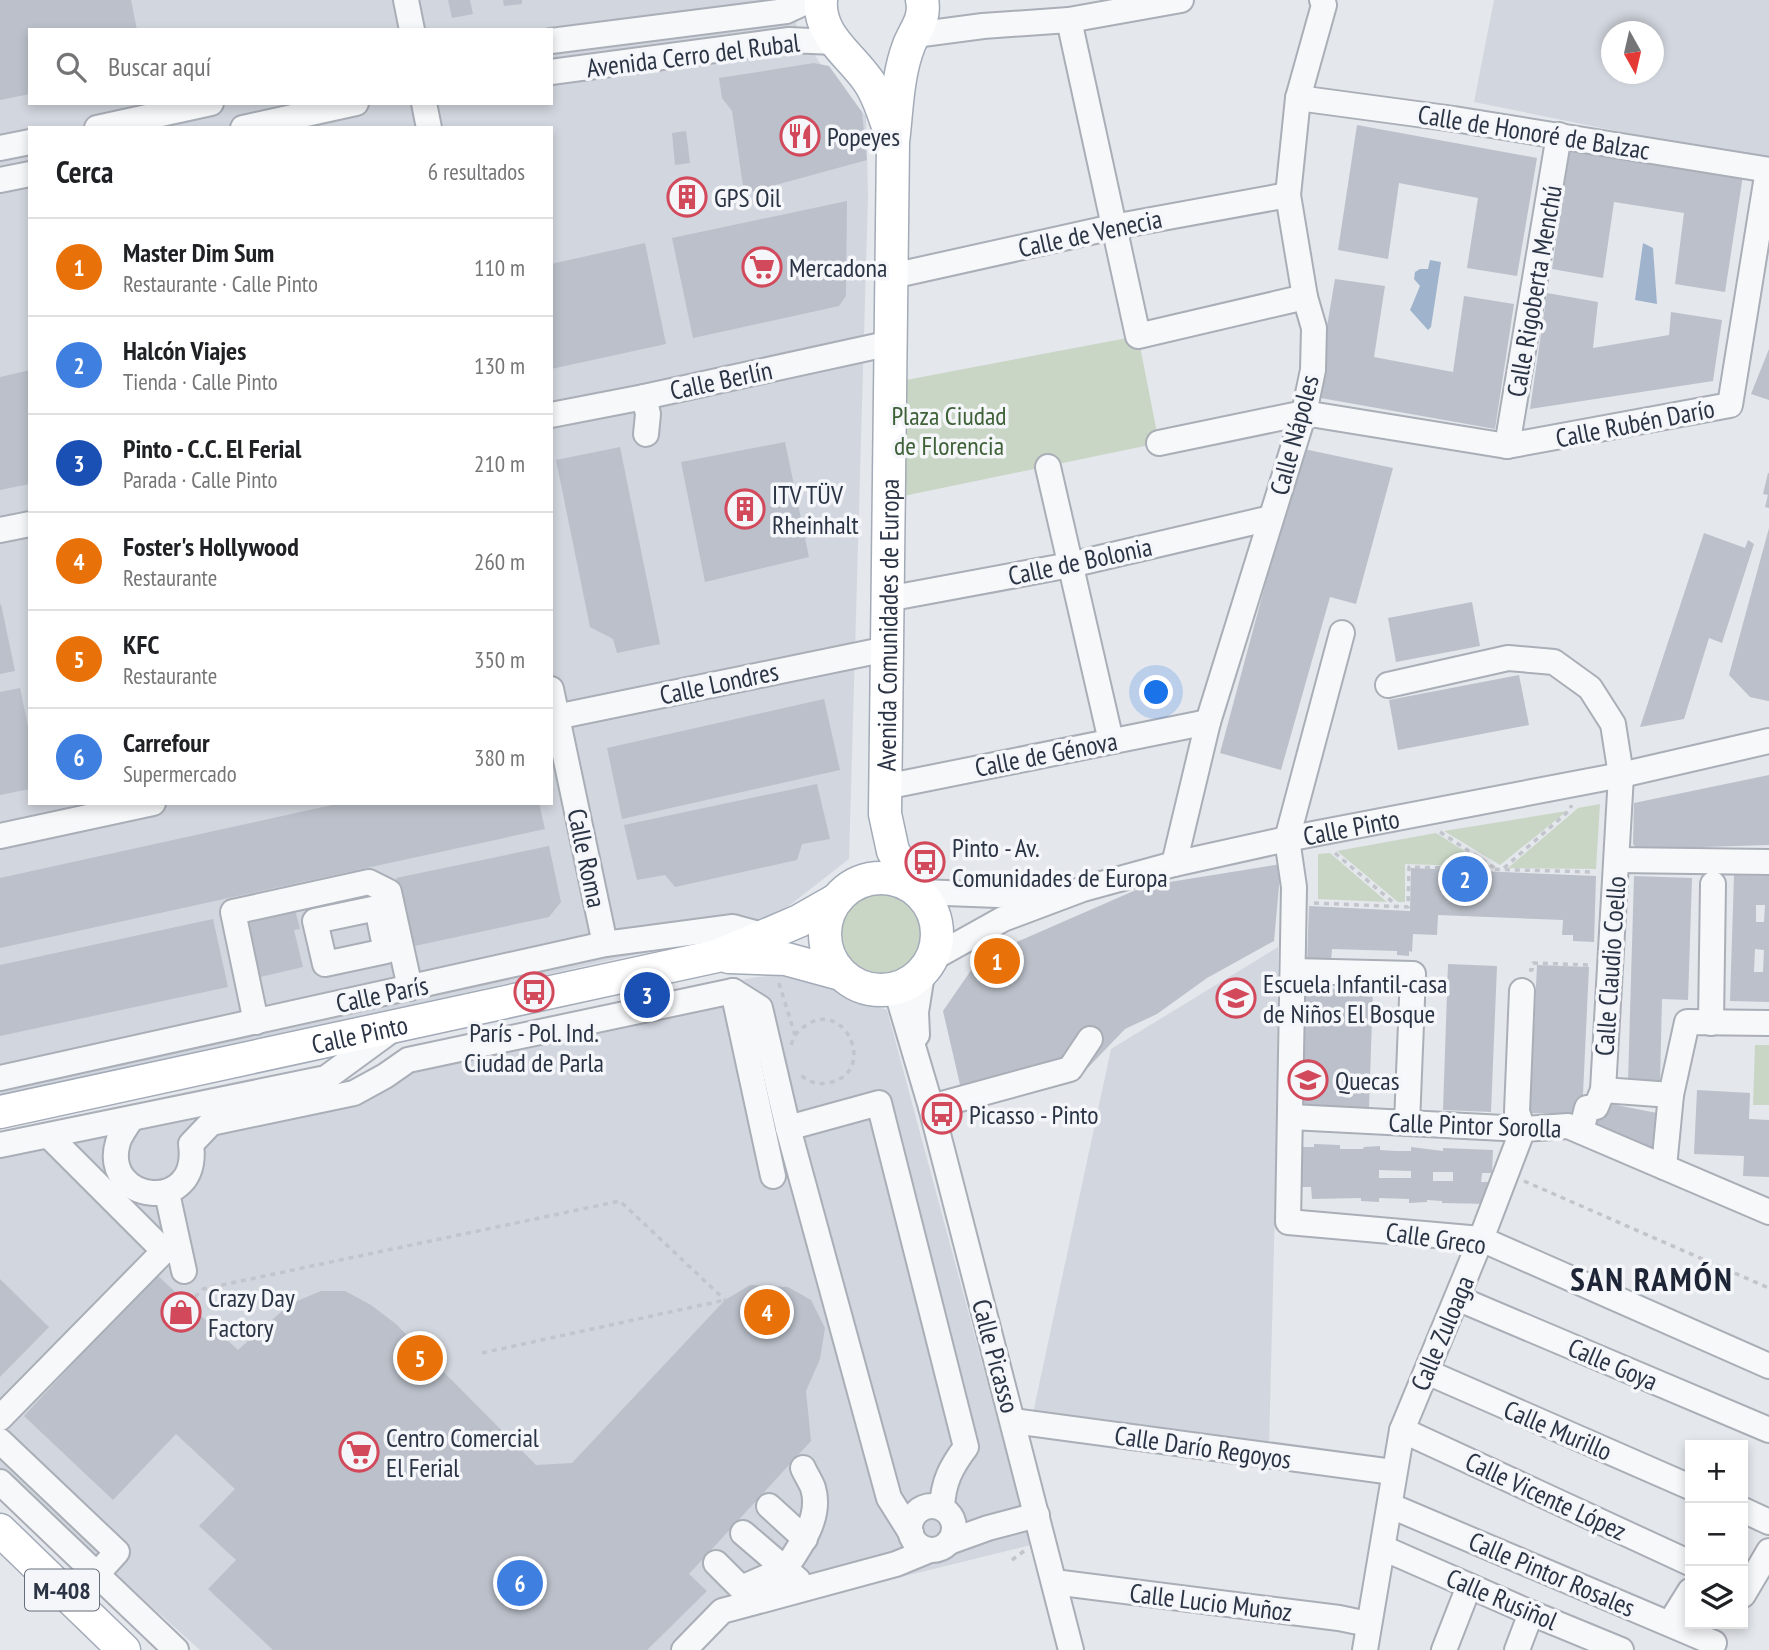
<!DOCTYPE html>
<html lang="es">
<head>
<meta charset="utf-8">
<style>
	:root { --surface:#fff; --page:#f6f6f6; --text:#202124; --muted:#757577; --line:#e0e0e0; --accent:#0f766e }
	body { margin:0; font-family:"PT Sans Narrow",sans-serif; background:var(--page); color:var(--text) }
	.controls { position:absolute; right:21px; bottom:21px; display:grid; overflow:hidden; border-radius:0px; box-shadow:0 4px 10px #0003 }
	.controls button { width:63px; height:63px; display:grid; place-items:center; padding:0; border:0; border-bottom:2px solid var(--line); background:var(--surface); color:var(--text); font:35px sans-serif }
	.compass { position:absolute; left:1601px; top:21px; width:63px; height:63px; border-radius:50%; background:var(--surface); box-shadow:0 4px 10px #0003; rotate:172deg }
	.you { position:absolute; left:1157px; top:693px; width:24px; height:24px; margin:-18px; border:5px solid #fff; border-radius:50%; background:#1a73e8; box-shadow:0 0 0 10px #1a73e833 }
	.badge { display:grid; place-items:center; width:46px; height:46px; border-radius:50%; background:var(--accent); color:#fff; font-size:23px; font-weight:700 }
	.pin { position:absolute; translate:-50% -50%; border:4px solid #fff; box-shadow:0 2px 7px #0006 }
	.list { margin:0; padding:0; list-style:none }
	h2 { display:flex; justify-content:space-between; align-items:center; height:91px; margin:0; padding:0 28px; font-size:30px }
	h2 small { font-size:23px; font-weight:400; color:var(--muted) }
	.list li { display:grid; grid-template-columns:46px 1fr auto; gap:21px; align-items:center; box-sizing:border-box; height:98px; padding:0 28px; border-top:2px solid var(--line) }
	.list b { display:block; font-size:26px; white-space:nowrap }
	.list p { margin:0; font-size:23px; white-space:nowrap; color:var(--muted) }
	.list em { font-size:23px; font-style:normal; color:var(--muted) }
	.icon { flex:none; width:38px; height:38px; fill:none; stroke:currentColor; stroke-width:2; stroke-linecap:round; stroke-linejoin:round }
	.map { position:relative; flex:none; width:1769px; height:1650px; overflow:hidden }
	.search { position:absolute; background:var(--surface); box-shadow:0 4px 10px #0003; left:28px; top:28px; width:525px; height:77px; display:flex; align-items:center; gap:18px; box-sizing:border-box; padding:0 24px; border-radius:0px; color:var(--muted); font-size:26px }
	.panel { position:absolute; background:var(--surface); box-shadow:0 4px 10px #0003; left:28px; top:126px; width:525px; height:679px; border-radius:0px }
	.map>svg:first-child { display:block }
	.built { fill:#d2d6de; fill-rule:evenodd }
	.green { fill:#c9d6c5 }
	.water { fill:#9fb4cc }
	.building { fill:#bbc0ca; fill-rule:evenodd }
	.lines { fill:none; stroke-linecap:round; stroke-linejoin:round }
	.minor-casing { stroke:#a9aeb7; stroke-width:28 }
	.major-casing { stroke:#a3abb8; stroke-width:35 }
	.path { stroke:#c2c5cb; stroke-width:3.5; stroke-dasharray:5 5; stroke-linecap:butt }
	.minor { stroke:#f7f8fa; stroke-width:24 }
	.major { stroke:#fff; stroke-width:32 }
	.labels { text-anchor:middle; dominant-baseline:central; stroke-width:7; stroke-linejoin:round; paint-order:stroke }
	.shield { fill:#f4f6f9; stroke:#676e7b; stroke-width:2 }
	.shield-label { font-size:24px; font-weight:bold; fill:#2b3445 }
	.street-label { font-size:26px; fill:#2b3445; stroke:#f4f6f9 }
	.poi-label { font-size:26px; fill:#2b3445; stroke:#f4f6f9; text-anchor:start }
	.park-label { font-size:26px; fill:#3f6138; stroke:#f4f6f9 }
	.district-label { font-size:33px; font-weight:bold; letter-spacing:2px; fill:#1d2536; stroke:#f4f6f9 }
</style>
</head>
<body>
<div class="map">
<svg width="1769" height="1650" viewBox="0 0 1769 1650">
	<rect width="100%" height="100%" fill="#e4e7ec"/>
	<path class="built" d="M0,0H804L796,24L826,73L866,116L868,195L849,859L763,926L0,1097ZM30,30H551V103H30ZM30,128H551V803H30Z
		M1494,0H1769V162L1474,102ZM1612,32H1654V74H1612Z
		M1278,947L1277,1125L1269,1447L1033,1413L1111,1049Z
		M780,975L831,984L850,997L887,1010L1031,1545L725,1620L695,1650H200L0,1471V1146L347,1085L411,1046L757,977Z"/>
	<path class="green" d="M1138,336L1159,443L889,499L890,383Z
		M1600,804L1596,869L1508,868L1578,808Z
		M1567,811L1500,865L1444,831Z
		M1436,833L1490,867L1405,864V902H1398L1337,851Z
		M1330,853L1387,902L1318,899V854Z
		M842 933a42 42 0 1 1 84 0a42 42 0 1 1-84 0Z
		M1755,1045H1769V1105H1753Z"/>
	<path class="water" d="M1643,243L1653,248L1657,304L1635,300Z
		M1430,260L1441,262L1431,327L1428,330L1410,310L1420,286L1414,279L1415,272L1420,269H1428Z"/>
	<path class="building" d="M0,0H131L137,30H30V94L0,100Z
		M448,0H470L473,14L452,18Z
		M503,0H522V4L504,6Z
		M814,63L829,66L862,112L867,160L750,192L743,186L732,111L722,98L719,78Z
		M1357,125L1537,158L1517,276L1467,268L1478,198L1399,183L1388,259L1338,250Z
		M686,131L690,163L675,165L672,133Z
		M1571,142L1744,169L1725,292L1675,284L1684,213L1614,202L1603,278L1552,269Z
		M693,182L695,211L682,212L679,183Z
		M847,201L846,296L839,306L693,338L672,238Z
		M645,243L666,344L551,369V264Z
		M1335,279L1385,286L1374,357L1453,372L1464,296L1514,304L1495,429L1315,397Z
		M1547,293L1598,302L1593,348L1669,335L1671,312L1722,320L1713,381L1530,409Z
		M1769,349V400L1751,394Z
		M30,370V484L0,490V377Z
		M785,442L809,557L705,582L681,462Z
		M620,447L660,644L617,653L613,639L590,627L556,460Z
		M1304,449L1393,468L1356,604L1330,597L1281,770L1220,753L1289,496Z
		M1768,473H1769V508L1765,507L1768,495L1763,494Z
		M1769,528V701H1768L1750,697L1729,675Z
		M1704,533L1745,548L1748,540L1754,544L1722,643L1709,638L1684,719L1640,727Z
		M1472,602L1480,646L1396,662L1388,618Z
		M1,604L15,671L0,674V605Z
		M1519,675L1529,725L1398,750L1389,700Z
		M20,688L30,736V789L0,795V692Z
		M824,699L840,770L622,819L607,748Z
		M1769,775V845L1637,849L1633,844L1634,803Z
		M817,784L830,839L802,844L797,860L675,887L665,875L637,880L624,825Z
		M341,803H539L545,829L0,948V878Z
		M549,846L561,902L549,917L410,947L396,878Z
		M1281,864L1274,941L1207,978L1157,1014L1125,1029L1079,1077L961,1089L943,1011L976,963L1019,941L1145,886Z
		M1411,868L1596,876L1594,942L1573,941V935H1562L1563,920L1438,915L1437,935L1413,934L1412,952L1409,951V956L1397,955V951L1332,949L1331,961L1307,964L1309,906L1410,911Z
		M1734,875L1769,876V1002L1730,1001ZM1756,905H1765L1764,922H1756ZM1755,949L1764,950L1763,972H1754Z
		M1634,876L1692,878L1688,1000L1662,999L1660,1083L1628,1082Z
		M293,902L300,929L294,930L303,967L256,978L241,915Z
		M213,919L228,987L0,1036V965Z
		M1448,964L1497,966L1491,1112L1443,1110Z
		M1537,965L1589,967L1582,1115L1530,1113Z
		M1304,988L1373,990L1369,1108L1300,1106Z
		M1697,1090L1750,1093L1749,1119L1769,1120V1177L1743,1176L1744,1156L1694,1154Z
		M1611,1104L1657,1113L1654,1153L1586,1123L1589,1113L1604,1119Z
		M1314,1144L1340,1145V1149H1363L1364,1147L1380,1146V1150L1396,1151H1411V1147L1443,1151V1148L1493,1150L1492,1173H1482L1481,1182H1491V1204L1442,1203V1201L1427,1200V1202L1409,1203V1199L1379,1198V1202L1361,1201V1198L1312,1199L1311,1187H1297L1299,1147H1314ZM1379,1170L1411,1171V1178H1379ZM1433,1172H1453V1181H1433Z
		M156,1274L238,1350L281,1312L297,1301L321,1291H345L371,1305L396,1324L536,1465L572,1463L725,1300L750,1285L788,1287L811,1300L825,1328L820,1359L806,1391L811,1441L689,1574L707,1591L647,1650H273L208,1589L236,1560L199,1526L235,1489L176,1434L113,1500L24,1416Z
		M0,1279L49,1327L0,1377Z"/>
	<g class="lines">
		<g class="minor-casing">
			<g id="minor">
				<path d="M406,0L412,30"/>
				<path d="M1069,20L1138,336L1305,297"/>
				<path d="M915,35L983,26L1069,20L1181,0"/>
				<path d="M551,41L786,11L810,0"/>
				<path d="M551,72L789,40L834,42"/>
				<path d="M1298,98L1454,119L1769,170"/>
				<path d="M424,103L429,128"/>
				<path d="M97,128L211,103"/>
				<path d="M243,128L356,103"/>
				<path d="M0,148L30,142"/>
				<path d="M0,180L30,174"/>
				<path d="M892,276L1113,227L1288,195"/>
				<path d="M644,397L648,414L646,434"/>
				<path d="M551,415L644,397L891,343"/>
				<path d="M1159,443L1304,413L1507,446L1730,405L1768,170"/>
				<path d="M1507,446L1559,135"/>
				<path d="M1048,467L1111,741"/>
				<path d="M0,530L30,524"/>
				<path d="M887,599L1070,565L1271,518"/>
				<path d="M1342,633L1287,839L1294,887L1288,1222L1481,1239L1769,1366"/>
				<path d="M1388,685L1508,658L1554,662L1590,688L1613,724L1621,775L1603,1090L1671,1095"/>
				<path d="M551,689L605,944"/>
				<path d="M551,718L887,649"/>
				<path d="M885,787L1208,722"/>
				<path d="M0,836L153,803"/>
				<path d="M1617,860L1769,862"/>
				<path d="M1174,864L1208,722L1304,413L1313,370L1314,328L1305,297L1288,195L1298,98L1324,5L1322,0"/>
				<path d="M920,892L998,895L1057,891"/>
				<path d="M383,937L377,908L315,921L325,964L386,951"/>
				<path id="s1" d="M933,958L1003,919L1083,889L1174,864L1287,839L1621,775L1769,741"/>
				<path d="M1293,971L1413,974L1407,1123"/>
				<path d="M896,989L931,1107L1071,1650"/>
				<path d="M733,991L773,1176"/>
				<path d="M256,1022L233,912L369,882L389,892L410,988"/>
				<path d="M1711,1023L1713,884"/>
				<path d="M917,1035L916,1012L922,974"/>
				<path d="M0,1078L605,944L733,927L766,936"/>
				<path d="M931,1107L1070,1069L1090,1039"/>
				<path d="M1291,1117L1523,1129L1568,1126L1769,1212"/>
				<path d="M131,1119C127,1126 120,1135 118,1142C100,1203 201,1216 191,1144L211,1123L354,1093L385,1076L408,1060L733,991L760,1008L788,1128"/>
				<path d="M1581,1131L1587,1108L1596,1107L1603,1090"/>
				<path d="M0,1145L326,1078L393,1029"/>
				<path d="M1664,1167L1671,1095L1687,1022L1769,1023"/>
				<path d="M167,1193L184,1271"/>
				<path d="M1457,1298L1769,1430"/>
				<path d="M1427,1372L1690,1487"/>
				<path d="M0,1418L164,1251L49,1136"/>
				<path d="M1013,1421L1393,1472"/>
				<path d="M1402,1430L1690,1563"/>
				<path d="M0,1441L117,1552L97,1574"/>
				<path d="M0,1482L176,1650"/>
				<path d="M769,1506L805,1539"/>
				<path d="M1391,1506L1714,1643"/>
				<circle cx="932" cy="1528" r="22"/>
				<path d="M1743,1510L1769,1522"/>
				<path d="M911,1533L889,1498L788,1128L879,1103L966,1447C951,1467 943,1482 942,1508"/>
				<path d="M949,1542L988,1528L1037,1515"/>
				<path d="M1383,1548L1531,1613L1621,1650"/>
				<path d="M716,1563L741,1588L785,1569L743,1533"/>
				<path d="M798,1580L785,1569C800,1547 822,1517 813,1488C811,1482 806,1475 803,1468"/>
				<path d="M1054,1582L1339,1618L1368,1624"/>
				<path d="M1743,1595L1769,1551"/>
				<path d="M1670,1623L1690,1591"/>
				<path d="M684,1650L722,1611L896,1564L930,1550"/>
				<path d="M1365,1650L1402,1430L1481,1239L1523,1129L1517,1112L1522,991"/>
				<path d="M1444,1650L1469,1586"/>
				<path d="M1517,1650L1531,1613"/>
			</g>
		</g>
		<g class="major-casing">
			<g id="major">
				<path d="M821,0C818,36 851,55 869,82C880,98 885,119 892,138"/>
				<circle cx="881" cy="934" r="56"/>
				<path id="s2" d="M915,888L893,851L885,814L893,142C897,110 897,76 909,45C915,30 926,19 922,0"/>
				<path d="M729,957L786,959L841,974"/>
				<path id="s3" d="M0,1112L717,956L799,921L836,900"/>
				<path d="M0,1530L124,1650"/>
			</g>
		</g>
		<path class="path" d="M1440,832L1495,868
			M1335,853L1396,905
			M1504,868L1571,809V805
			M1314,903L1408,907L1409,867L1593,872
			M1529,970H1532L1533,963L1591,965
			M779,983L795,1035L791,1045
			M795,1035C840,984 883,1073 828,1083C816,1085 806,1081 798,1072
			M1524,1181L1769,1288
			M188,1304L203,1289L620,1201L725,1300
			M482,1353L725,1300
			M1012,1560L1024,1551"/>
		<use href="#minor" class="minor"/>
		<use href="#major" class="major"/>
	</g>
	<defs>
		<g id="restaurant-ring" transform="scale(2.0125)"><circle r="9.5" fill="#f4f6f9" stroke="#d1495b" stroke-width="1.5"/><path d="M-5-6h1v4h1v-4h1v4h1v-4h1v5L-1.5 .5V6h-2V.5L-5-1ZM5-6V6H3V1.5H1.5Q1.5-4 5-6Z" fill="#d1495b"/></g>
		<g id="building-ring" transform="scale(2.0125)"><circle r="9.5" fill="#f4f6f9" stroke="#d1495b" stroke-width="1.5"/><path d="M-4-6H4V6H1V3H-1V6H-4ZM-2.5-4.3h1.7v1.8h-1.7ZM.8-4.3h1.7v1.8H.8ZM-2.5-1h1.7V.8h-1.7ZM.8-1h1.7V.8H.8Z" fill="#d1495b"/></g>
		<g id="supermarket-ring" transform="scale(2.0125)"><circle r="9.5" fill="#f4f6f9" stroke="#d1495b" stroke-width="1.5"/><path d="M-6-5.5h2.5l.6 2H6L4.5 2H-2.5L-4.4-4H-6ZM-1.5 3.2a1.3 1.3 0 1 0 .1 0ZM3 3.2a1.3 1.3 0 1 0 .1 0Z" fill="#d1495b"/></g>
		<g id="bus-ring" transform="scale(2.0125)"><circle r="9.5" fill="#f4f6f9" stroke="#d1495b" stroke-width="1.5"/><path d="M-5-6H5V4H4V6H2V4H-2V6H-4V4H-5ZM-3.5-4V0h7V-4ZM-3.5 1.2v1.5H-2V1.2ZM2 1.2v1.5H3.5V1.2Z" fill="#d1495b"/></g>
		<g id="school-ring" transform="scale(2.0125)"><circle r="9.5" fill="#f4f6f9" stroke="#d1495b" stroke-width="1.5"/><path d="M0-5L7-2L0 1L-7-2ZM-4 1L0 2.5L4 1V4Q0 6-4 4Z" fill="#d1495b"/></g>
		<g id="shop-ring" transform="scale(2.0125)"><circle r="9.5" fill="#f4f6f9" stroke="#d1495b" stroke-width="1.5"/><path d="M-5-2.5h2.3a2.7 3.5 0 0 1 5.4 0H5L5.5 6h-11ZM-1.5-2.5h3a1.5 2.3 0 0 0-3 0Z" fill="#d1495b"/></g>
	</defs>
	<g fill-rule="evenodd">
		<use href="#restaurant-ring" x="800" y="136"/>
		<use href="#building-ring" x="687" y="197"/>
		<use href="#supermarket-ring" x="762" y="267"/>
		<use href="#building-ring" x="745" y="509"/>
		<use href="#bus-ring" x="925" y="862"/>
		<use href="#bus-ring" x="534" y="992"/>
		<use href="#school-ring" x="1236" y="998"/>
		<use href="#school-ring" x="1308" y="1080"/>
		<use href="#bus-ring" x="942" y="1114"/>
		<use href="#shop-ring" x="181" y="1312"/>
		<use href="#supermarket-ring" x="359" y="1452"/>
	</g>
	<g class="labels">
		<rect class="shield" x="25" y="1569.5" width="74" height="41" rx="5"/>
		<g class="shield-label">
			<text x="62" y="1590">M-408</text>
		</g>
		<g class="street-label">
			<text transform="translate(693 55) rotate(-7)">Avenida Cerro del Rubal</text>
			<text transform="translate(1534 132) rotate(9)">Calle de Honoré de Balzac</text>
			<text transform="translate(1090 233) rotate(-12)">Calle de Venecia</text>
			<text transform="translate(1534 291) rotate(-80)">Calle Rigoberta Menchú</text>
			<text transform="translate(721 380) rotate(-12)">Calle Berlín</text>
			<text transform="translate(1635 423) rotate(-11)">Calle Rubén Darío</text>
			<text transform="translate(1294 435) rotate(-75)">Calle Nápoles</text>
			<text transform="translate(1080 561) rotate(-12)">Calle de Bolonia</text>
			<text stroke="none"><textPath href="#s2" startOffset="270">Avenida Comunidades de Europa</textPath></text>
			<text transform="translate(719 683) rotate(-12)">Calle Londres</text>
			<text transform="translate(1046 754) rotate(-11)">Calle de Génova</text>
			<text stroke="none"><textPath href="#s1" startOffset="441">Calle Pinto</textPath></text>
			<text transform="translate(587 858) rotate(78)">Calle Roma</text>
			<text transform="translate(1610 966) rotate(-86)">Calle Claudio Coello</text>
			<text transform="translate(382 994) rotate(-12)">Calle París</text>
			<text stroke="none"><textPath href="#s3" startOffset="368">Calle Pinto</textPath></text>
			<text transform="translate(1475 1125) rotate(2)">Calle Pintor Sorolla</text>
			<text transform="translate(1436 1238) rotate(8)">Calle Greco</text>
			<text transform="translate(1442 1333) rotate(-67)">Calle Zuloaga</text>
			<text transform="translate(996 1356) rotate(75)">Calle Picasso</text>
			<text transform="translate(1613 1364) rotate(23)">Calle Goya</text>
			<text transform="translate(1558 1430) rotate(23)">Calle Murillo</text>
			<text transform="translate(1203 1447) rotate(8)">Calle Darío Regoyos</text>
			<text transform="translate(1546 1496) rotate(25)">Calle Vicente López</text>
			<text transform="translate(1552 1574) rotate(23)">Calle Pintor Rosales</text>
			<text transform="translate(1502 1599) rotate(23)">Calle Rusiñol</text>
			<text transform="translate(1211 1602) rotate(7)">Calle Lucio Muñoz</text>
		</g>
		<g class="poi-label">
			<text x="827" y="136">Popeyes</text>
			<text x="714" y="197">GPS Oil</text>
			<text x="789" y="267">Mercadona</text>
			<text x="772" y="494">ITV TÜV<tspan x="772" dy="30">Rheinhalt</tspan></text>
			<text x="952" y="847">Pinto - Av.<tspan x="952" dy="30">Comunidades de Europa</tspan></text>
			<text x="1263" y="983">Escuela Infantil-casa<tspan x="1263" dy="30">de Niños El Bosque</tspan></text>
			<text x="534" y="1032" text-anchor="middle">París - Pol. Ind.<tspan x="534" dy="30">Ciudad de Parla</tspan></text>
			<text x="1335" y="1080">Quecas</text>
			<text x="969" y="1114">Picasso - Pinto</text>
			<text x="208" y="1297">Crazy Day<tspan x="208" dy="30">Factory</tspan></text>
			<text x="386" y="1437">Centro Comercial<tspan x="386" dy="30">El Ferial</tspan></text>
		</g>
		<g class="park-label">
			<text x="949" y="415">Plaza Ciudad<tspan x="949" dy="30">de Florencia</tspan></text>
		</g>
		<g class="district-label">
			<text x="1652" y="1278">SAN RAMÓN</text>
		</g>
	</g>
</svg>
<div class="controls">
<button>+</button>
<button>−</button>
<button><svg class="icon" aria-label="layers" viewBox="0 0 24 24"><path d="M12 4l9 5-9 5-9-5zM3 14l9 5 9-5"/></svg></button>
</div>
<svg class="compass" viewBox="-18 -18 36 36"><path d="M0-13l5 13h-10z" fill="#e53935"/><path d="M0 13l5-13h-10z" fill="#757577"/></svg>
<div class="you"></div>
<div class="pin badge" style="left:997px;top:961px;background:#e8710a">1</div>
<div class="pin badge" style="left:1465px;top:879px;background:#3f7fe0">2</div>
<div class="pin badge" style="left:647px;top:995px;background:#1a4fb4">3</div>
<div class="pin badge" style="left:767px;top:1312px;background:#e8710a">4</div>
<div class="pin badge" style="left:420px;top:1358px;background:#e8710a">5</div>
<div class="pin badge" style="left:520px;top:1583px;background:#3f7fe0">6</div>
<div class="search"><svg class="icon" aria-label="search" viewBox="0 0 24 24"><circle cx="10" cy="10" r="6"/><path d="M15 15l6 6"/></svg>Buscar aquí</div>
<section class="panel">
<h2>Cerca<small>6 resultados</small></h2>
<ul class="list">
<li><span class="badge" style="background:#e8710a">1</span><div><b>Master Dim Sum</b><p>Restaurante · Calle Pinto</p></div><em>110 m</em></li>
<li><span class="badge" style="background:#3f7fe0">2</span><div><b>Halcón Viajes</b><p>Tienda · Calle Pinto</p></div><em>130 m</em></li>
<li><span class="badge" style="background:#1a4fb4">3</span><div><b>Pinto - C.C. El Ferial</b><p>Parada · Calle Pinto</p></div><em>210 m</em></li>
<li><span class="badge" style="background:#e8710a">4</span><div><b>Foster's Hollywood</b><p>Restaurante</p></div><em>260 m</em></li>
<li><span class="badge" style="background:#e8710a">5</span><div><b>KFC</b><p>Restaurante</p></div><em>350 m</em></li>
<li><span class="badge" style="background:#3f7fe0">6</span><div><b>Carrefour</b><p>Supermercado</p></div><em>380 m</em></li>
</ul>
</section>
</div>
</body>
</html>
